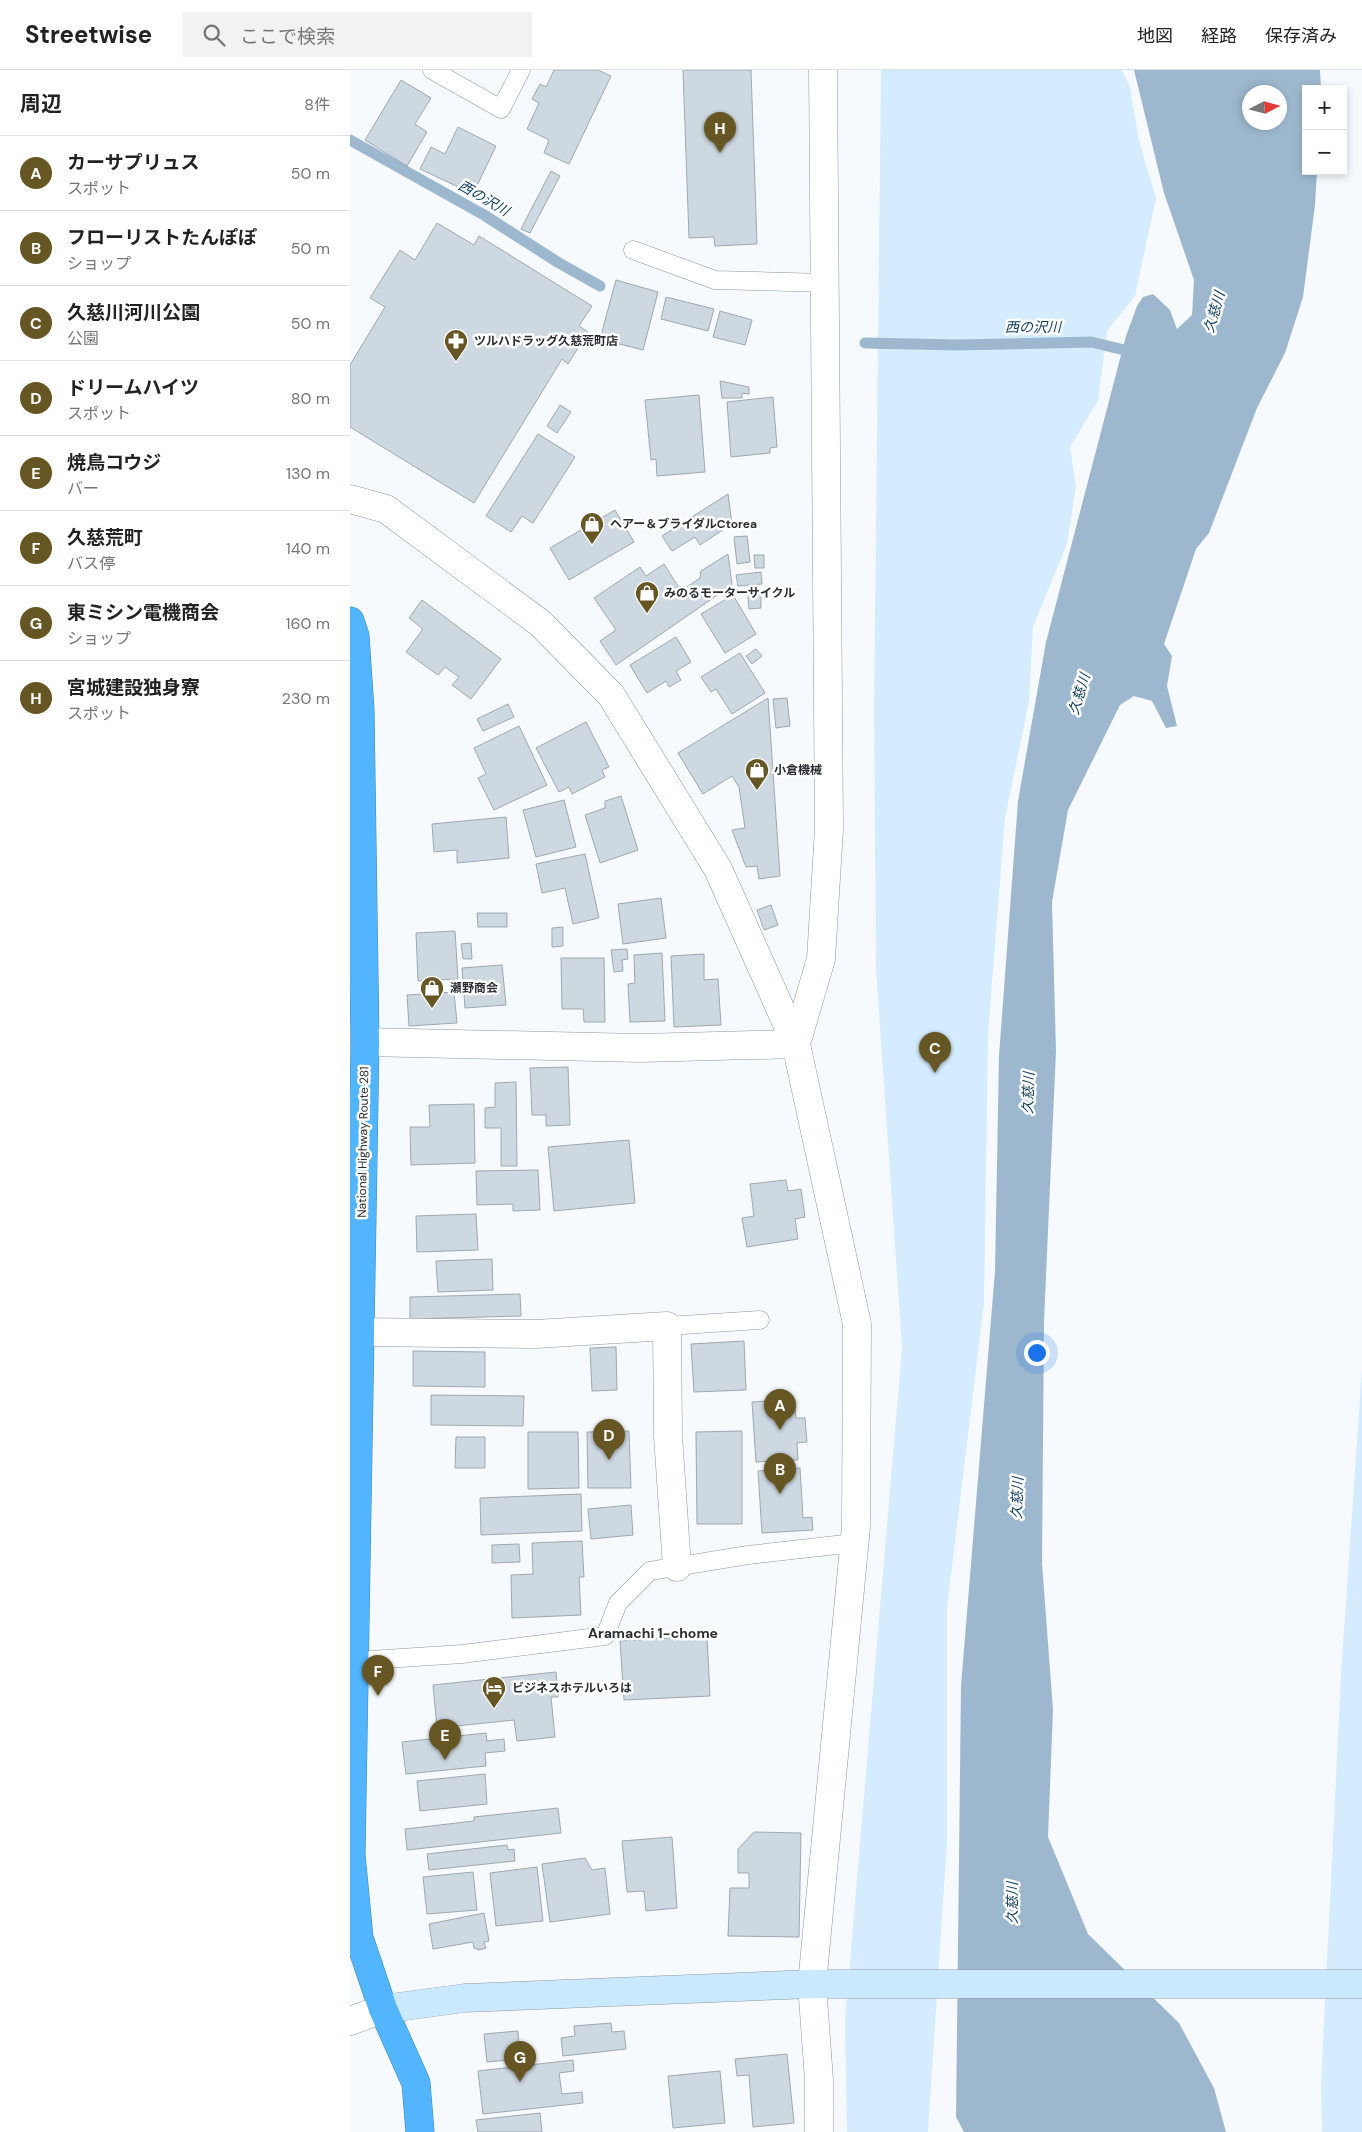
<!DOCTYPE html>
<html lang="ja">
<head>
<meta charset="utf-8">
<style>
	:root { --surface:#fff; --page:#f2f2f2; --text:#222; --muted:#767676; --line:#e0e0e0; --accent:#655623 }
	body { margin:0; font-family:"DM Sans","Noto Sans JP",sans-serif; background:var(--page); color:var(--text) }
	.controls { position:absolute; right:15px; top:15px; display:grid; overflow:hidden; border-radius:0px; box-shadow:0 2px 8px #0003 }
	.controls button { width:45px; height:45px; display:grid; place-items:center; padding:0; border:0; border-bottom:1px solid var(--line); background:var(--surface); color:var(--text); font:25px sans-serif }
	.compass { position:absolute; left:892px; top:15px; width:45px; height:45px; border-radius:50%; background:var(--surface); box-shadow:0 2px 8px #0003; rotate:84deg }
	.you { position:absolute; left:686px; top:1282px; width:18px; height:18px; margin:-12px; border:4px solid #fff; border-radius:50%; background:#1a73e8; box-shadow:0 0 0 8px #1a73e833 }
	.badge { display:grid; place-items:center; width:32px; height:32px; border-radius:50%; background:var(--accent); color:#fff; font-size:16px; font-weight:700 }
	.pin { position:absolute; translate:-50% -41px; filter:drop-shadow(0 1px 2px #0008) }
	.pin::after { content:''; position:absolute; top:26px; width:18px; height:15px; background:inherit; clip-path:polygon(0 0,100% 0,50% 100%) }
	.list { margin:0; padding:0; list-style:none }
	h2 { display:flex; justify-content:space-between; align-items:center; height:65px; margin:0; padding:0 20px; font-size:21px }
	h2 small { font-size:16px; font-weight:400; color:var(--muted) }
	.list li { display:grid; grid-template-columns:32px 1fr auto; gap:15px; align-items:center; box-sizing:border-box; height:75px; padding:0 20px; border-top:1px solid var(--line) }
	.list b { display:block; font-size:19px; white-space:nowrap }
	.list p { margin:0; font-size:16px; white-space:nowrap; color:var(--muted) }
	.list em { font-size:16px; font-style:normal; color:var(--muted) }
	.icon { flex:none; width:28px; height:28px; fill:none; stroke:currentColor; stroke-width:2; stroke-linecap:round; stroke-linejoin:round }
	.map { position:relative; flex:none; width:1012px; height:2062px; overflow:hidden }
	header { display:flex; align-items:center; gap:30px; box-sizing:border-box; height:70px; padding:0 25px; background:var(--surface); border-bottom:1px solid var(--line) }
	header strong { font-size:24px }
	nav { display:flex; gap:28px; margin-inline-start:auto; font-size:18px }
	.search { width:350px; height:45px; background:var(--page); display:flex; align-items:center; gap:12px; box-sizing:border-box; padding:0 18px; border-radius:0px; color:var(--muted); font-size:19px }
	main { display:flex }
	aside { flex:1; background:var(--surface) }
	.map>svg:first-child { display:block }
	.green { fill:#d5ecff }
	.water { fill:#9db8ce; fill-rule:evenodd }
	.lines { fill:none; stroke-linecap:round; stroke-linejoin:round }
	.stream { stroke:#9db8ce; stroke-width:11 }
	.building { fill:#ced8e1; stroke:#9ea8b0 }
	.lane-casing { stroke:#8e98a0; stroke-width:19 }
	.street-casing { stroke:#8e98a0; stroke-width:29 }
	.secondary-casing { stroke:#8e98a0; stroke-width:29 }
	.highway-casing { stroke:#4485b6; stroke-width:29 }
	.lane { stroke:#fff; stroke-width:18 }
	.street { stroke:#fff; stroke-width:28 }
	.secondary { stroke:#cbe9fe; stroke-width:28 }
	.highway { stroke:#52b5fd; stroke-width:28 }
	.labels { text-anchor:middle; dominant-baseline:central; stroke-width:5; stroke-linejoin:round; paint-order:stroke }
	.poi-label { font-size:12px; font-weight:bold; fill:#2a2d31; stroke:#fff; text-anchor:start }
	.street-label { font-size:12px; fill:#2a2d31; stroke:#fff }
	.water-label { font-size:14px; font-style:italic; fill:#0c3b5b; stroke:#fff }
	.neighbourhood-label { font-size:14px; font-weight:bold; fill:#2a2d31; stroke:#fff }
</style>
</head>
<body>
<header>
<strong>Streetwise</strong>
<div class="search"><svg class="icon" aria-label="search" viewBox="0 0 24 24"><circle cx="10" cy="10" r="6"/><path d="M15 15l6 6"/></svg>ここで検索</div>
<nav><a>地図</a><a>経路</a><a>保存済み</a></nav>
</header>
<main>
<aside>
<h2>周辺<small>8件</small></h2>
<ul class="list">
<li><span class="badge">A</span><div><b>カーサプリュス</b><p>スポット</p></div><em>50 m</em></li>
<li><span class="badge">B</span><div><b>フローリストたんぽぽ</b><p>ショップ</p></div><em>50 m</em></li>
<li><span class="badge">C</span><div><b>久慈川河川公園</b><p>公園</p></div><em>50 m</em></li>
<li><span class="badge">D</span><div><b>ドリームハイツ</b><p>スポット</p></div><em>80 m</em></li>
<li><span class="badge">E</span><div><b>焼鳥コウジ</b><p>バー</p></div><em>130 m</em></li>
<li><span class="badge">F</span><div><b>久慈荒町</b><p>バス停</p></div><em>140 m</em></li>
<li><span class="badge">G</span><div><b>東ミシン電機商会</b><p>ショップ</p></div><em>160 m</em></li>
<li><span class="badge">H</span><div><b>宮城建設独身寮</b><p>スポット</p></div><em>230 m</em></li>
</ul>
</aside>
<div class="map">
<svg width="1012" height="2062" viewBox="0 0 1012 2062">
	<rect width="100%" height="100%" fill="#f6fafe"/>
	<path class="green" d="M531,0H772L780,17L789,71L806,128L785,226L757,261L748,331L720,377L726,416L717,474L683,557L679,632L655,748L638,964L634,1233L597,1538V1772L578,2062H497L495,1950L552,1278L526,899L524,639Z
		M1012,1298V2062H972L971,2014L991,1604Z"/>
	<path class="water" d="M784,0H970L971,19H956V101H967L965,135L953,227L935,283L907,338L859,463L846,479L814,574L822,586L817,616L827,656L816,658L802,631L784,626L770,635L718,740L702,832L706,981L694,1251L692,1493L703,1640L698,1767L738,1864L829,1953L864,2018L876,2062H614L606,2047L611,1616L645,1201L649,986L668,731L696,572L776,266L787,236L793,227L803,224L820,240L827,259L842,245L844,210L814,123ZM899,22H929V52H899Z"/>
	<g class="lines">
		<path class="stream" d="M0,70L134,145L209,193L250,216
			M515,273L608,275L741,272L787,283"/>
	</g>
	<path class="building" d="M204,0H248L261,6L219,94L194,83L199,70L177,59L189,33L182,29L190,14L196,17Z
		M333,0H401L407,174L365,176L364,167L339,168Z
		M51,10L81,28L65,54L77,62L57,96L15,70Z
		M108,57L146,76L123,124L70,99L81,77L95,84Z
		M201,101L210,106L180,163L171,159Z
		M87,153L124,175L129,166L242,236L229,256L238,262L218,294L212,289L124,433L0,357V295L35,237L20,228L50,180L65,190Z
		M266,210L308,222L293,280L250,269Z
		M316,227L364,239L358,261L311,249Z
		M370,241L402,250L395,275L363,267Z
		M370,311L399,317V324L392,323V328H372Z
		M349,325L355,402L307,406L306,389L301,390L295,330Z
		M423,327L427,377L420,378V383L381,387L377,332Z
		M210,335L221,342L207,363L197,356Z
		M188,364L225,387L183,453L172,446L161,462L136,446Z
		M378,424L382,454L350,475L345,467L322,481L312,466Z
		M265,440L284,472L219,510L200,478Z
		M397,466L400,492L387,494L384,467Z
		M378,484L382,515L266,595L250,571L266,560L244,528L290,497L296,506L314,494L331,521L350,508L351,501Z
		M404,485H414V498H405Z
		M411,502L412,514L388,516L386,505Z
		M383,525L406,564L375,583L351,544Z
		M411,525V538L399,539L398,526Z
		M72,530L151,589L121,629L102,615L109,607L95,597L88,605L56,582L73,559L59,548Z
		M326,567L341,592L326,601L331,610L319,617L316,611L297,623L280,595Z
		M406,579L412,586L402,594L396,586Z
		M390,583L415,623L382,644L366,619L361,622L351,607Z
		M418,628L430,806L409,809L407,796L396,797L382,760L395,758L389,717L382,706L353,724L328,683Z
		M437,628L440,656L426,658L423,629Z
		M158,634L164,647L133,661L127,649Z
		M236,652L259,697L252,700L255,707L222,724L219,717L209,722L186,678Z
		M169,656L197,715L144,740L128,708L136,704L124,678Z
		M271,726L288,780L250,793L235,745L255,738V731Z
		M214,730L226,777L186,787L173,740Z
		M156,747L159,788L107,793V780L84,782L82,754Z
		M235,784L249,848L223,854L215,818L192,823L186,794Z
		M311,828L316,868L273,874L268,834Z
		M421,835L428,855L414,860L407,840Z
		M127,843H157V857H128Z
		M213,857V876L202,877V858Z
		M105,861L108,909L68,911L66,863Z
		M121,873L122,889H113L111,874Z
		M277,879L278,889L272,890L273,901L264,902L261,880Z
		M312,883L315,951L280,952L278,914L285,913L284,885Z
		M354,884V910L368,909L371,955L324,957L321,886Z
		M211,888H254L255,952H234L233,939H212Z
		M152,895L156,935L115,938L112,898Z
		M104,922L107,953L59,956L57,925Z
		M218,997L220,1055L196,1056V1045H182L180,998Z
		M166,1012L167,1096H151V1058H135V1038L145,1037V1013Z
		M124,1034L125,1093L61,1095L60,1057H80L79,1035Z
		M279,1070L285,1133L204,1141L198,1077Z
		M188,1100L190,1140L163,1141V1134L127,1135L126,1101Z
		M436,1110L438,1121L451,1119L455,1147L445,1149L448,1169L397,1177L392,1148L404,1146L400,1114Z
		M126,1144L128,1180L67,1182L66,1146Z
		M142,1189L143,1220L88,1222L86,1191Z
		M170,1224L171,1246L60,1249V1227Z
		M394,1271L396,1320L344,1322L341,1274Z
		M266,1277L267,1320L242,1321L240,1278Z
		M63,1281L135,1282V1317L63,1316Z
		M81,1325L174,1326L173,1356L81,1355Z
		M444,1329L446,1348H455L457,1372L447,1373L448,1390L406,1392L402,1332Z
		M279,1361L281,1418H238L237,1362Z
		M392,1361V1454H347L346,1362Z
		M178,1362H228L229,1418L178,1419Z
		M106,1367H135V1398H105Z
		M450,1398L453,1448L462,1447L463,1460L412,1463L408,1401Z
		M231,1424L232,1461L131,1465L130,1428Z
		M281,1435L283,1465L241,1469L238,1439Z
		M232,1471L234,1507H229L231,1545L162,1548L161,1505L183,1504L182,1473Z
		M169,1474L170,1492L142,1493V1475Z
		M357,1566L360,1626L274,1630L270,1571Z
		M206,1602L208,1627H201L205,1667L167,1671L164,1650L87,1658L83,1615Z
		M136,1663L137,1671L154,1669L155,1681L135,1683L136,1696L56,1704L52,1672Z
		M135,1704L137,1734L70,1741L67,1711Z
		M208,1738L211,1763L57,1780L55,1759L124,1751V1747Z
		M404,1762L451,1763L449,1867L378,1866L380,1818H399V1803H388V1779Z
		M322,1767L327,1838L296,1841L294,1821L277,1822L272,1771Z
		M157,1775L158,1780L164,1779L165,1791L79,1800L77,1784Z
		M235,1788L242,1800L255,1798L260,1844L200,1852L192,1794Z
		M187,1797L193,1851L146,1856L140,1803Z
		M123,1802L127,1840L77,1844L73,1807Z
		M134,1843L139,1871L134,1872L136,1878L129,1880L124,1878L123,1872L83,1879L79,1854Z
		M261,1953L262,1962L274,1961L276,1979L213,1986L211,1968L225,1966L224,1956Z
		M168,1961L169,1975H179L180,1988L137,1992L134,1964Z
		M437,1984L444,2053L403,2057L399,2005L387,2006L385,1989Z
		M223,1990L224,2001L209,2003L212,2024L232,2022L233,2033L133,2044L128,2001Z
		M370,2001L375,2053L323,2058L318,2006Z
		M190,2043L192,2062H128L126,2050Z"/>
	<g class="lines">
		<g class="lane-casing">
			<path id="lane" d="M82,0L151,39L171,0
				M283,180L365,210L476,213
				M317,1256L410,1250
				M5,1591L112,1584L255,1566L268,1533L300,1501L398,1485L504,1473"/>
		</g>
		<g class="street-casing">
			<path id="street" d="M0,429L36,439L190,553L261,625L368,799L446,974L507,1254L506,1457L462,1914L469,2010V2062
				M15,972L290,978L446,974L471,889L479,759L473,0
				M9,1262L186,1264L317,1256L318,1366L327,1497
				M0,1951L33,1939"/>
		</g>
		<g class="secondary-casing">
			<path id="secondary" d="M33,1939L115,1928L462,1914H1012"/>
		</g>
		<g class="highway-casing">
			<path id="highway" d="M0,551L5,566L10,640L15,972L1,1785L9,1868L33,1939L66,2013L70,2062"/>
		</g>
		<use href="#lane" class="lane"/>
		<use href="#street" class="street"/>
		<use href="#secondary" class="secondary"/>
		<use href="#highway" class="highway"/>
	</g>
	<defs>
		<g id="pharmacy-pin" transform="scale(1.25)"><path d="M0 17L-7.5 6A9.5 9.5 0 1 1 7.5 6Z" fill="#655623" stroke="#fff"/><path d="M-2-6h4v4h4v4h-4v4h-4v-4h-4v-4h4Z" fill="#fff"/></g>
		<g id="shop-pin" transform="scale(1.25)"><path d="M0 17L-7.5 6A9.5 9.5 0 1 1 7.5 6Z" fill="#655623" stroke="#fff"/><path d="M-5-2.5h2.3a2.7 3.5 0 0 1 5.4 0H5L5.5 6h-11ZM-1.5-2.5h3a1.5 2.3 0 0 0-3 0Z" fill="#fff"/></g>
		<g id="hotel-pin" transform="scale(1.25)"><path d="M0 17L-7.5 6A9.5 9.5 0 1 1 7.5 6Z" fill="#655623" stroke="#fff"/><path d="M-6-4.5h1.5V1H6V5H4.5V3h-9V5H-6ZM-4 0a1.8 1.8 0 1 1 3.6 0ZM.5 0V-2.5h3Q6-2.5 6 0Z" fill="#fff"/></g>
	</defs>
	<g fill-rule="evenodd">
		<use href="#pharmacy-pin" x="106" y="271"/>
		<use href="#shop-pin" x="242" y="454"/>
		<use href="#shop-pin" x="297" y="523"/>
		<use href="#shop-pin" x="407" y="700"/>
		<use href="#shop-pin" x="82" y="918"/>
		<use href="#hotel-pin" x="144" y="1618"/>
	</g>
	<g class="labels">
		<g class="poi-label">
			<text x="124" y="271">ツルハドラッグ久慈荒町店</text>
			<text x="260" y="454">ヘアー＆ブライダルCtorea</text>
			<text x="314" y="523">みのるモーターサイクル</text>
			<text x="424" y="700">小倉機械</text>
			<text x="100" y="918">瀬野商会</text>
			<text x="162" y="1618">ビジネスホテルいろは</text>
		</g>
		<g class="street-label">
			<text transform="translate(13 1072) rotate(-89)">National Highway Route 281</text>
		</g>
		<g class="water-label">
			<text transform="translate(134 128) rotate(30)">西の沢川</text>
			<text transform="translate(864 242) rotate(-74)">久慈川</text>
			<text x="683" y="257">西の沢川</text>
			<text transform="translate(729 624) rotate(-73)">久慈川</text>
			<text transform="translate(678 1023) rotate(-88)">久慈川</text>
			<text transform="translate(667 1428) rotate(-88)">久慈川</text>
			<text transform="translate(662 1833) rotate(-90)">久慈川</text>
		</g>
		<g class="neighbourhood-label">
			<text x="303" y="1563">Aramachi 1-chome</text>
		</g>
	</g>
</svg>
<div class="controls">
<button>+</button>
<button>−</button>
</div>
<svg class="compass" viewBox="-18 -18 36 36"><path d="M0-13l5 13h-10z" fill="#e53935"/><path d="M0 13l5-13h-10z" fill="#767676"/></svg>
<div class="you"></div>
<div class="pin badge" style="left:430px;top:1360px">A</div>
<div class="pin badge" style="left:430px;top:1424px">B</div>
<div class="pin badge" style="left:585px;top:1003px">C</div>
<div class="pin badge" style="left:259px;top:1390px">D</div>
<div class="pin badge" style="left:95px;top:1690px">E</div>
<div class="pin badge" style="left:28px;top:1626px">F</div>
<div class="pin badge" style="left:170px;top:2012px">G</div>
<div class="pin badge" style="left:370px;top:83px">H</div>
</div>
</main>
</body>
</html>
